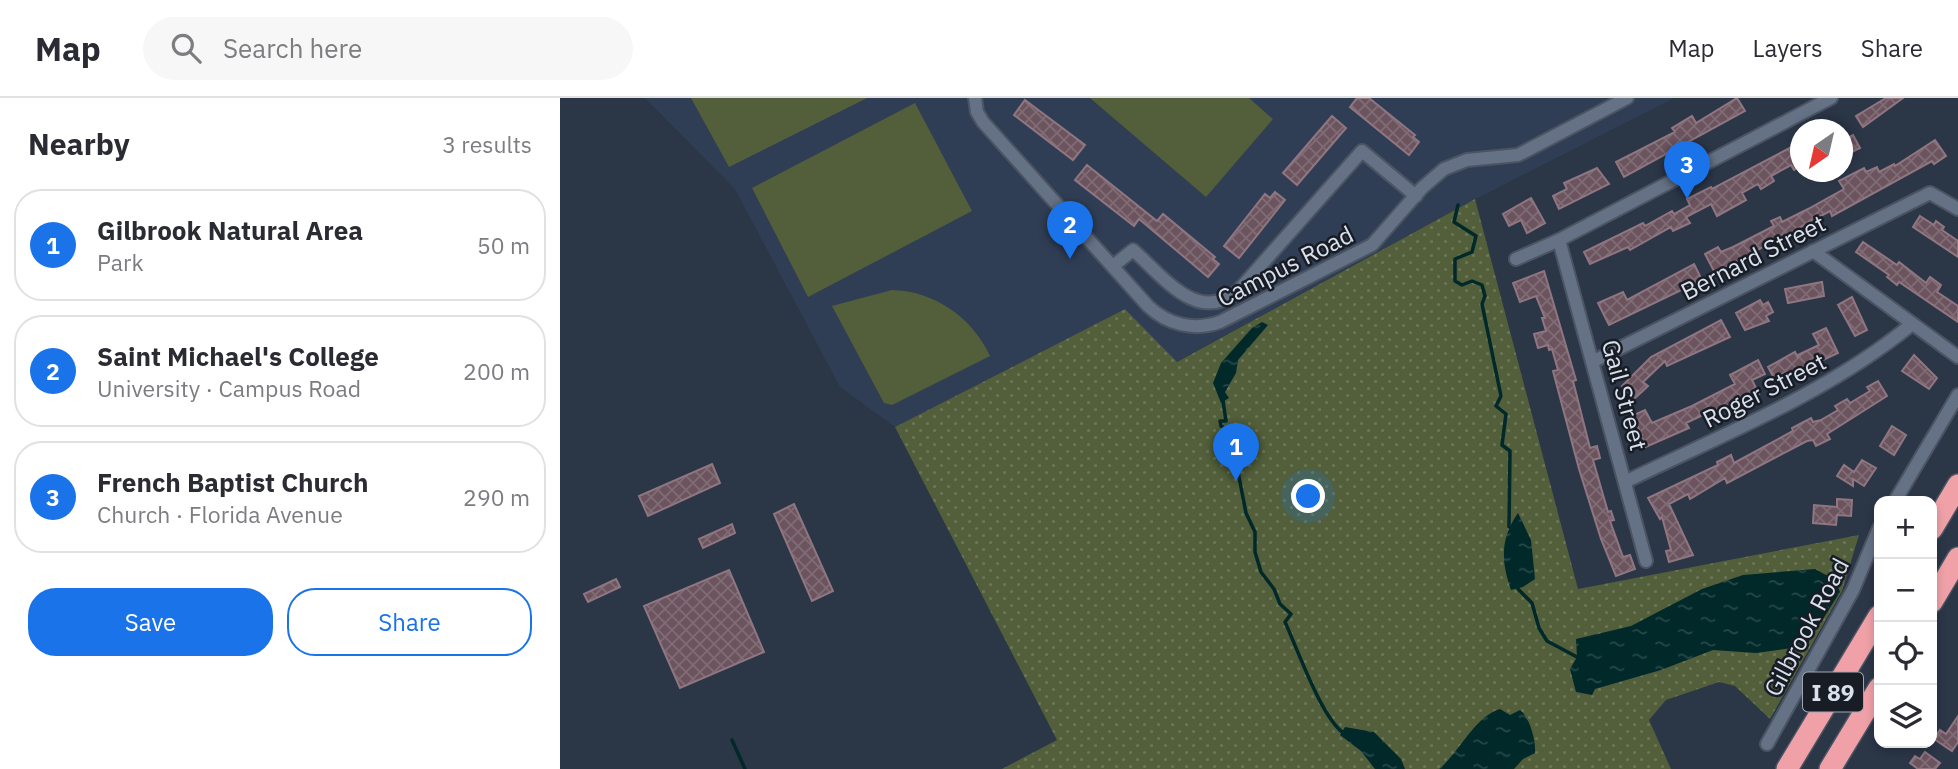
<!DOCTYPE html>
<html lang="en">
<head>
<meta charset="utf-8">
<style>
	:root { --surface:#fff; --page:#f7f7f7; --text:#2b2b33; --muted:#7c7c81; --line:#e1e1e2; --accent:#1a73e8 }
	body { margin:0; font-family:"IBM Plex Sans",sans-serif; background:var(--page); color:var(--text) }
	.controls { position:absolute; right:21px; bottom:21px; display:grid; overflow:hidden; border-radius:14px; box-shadow:0 4px 10px #0003 }
	.controls button { width:63px; height:63px; display:grid; place-items:center; padding:0; border:0; border-bottom:2px solid var(--line); background:var(--surface); color:var(--text); font:35px sans-serif }
	.compass { position:absolute; left:1230px; top:21px; width:63px; height:63px; border-radius:50%; background:var(--surface); box-shadow:0 4px 10px #0003; rotate:214deg }
	.you { position:absolute; left:749px; top:399px; width:24px; height:24px; margin:-18px; border:5px solid #fff; border-radius:50%; background:#1a73e8; box-shadow:0 0 0 10px #1a73e833 }
	.badge { display:grid; place-items:center; width:46px; height:46px; border-radius:50%; background:var(--accent); color:#fff; font-size:23px; font-weight:700 }
	.pin { position:absolute; translate:-50% -58px; filter:drop-shadow(0 2px 4px #0008) }
	.pin::after { content:''; position:absolute; top:37px; width:24px; height:21px; background:inherit; clip-path:polygon(0 0,100% 0,50% 100%) }
	.list { margin:0; padding:0; list-style:none }
	h2 { display:flex; justify-content:space-between; align-items:center; height:91px; margin:0; padding:0 28px; font-size:30px }
	h2 small { font-size:23px; font-weight:400; color:var(--muted) }
	.list li { display:grid; grid-template-columns:46px 1fr auto; gap:21px; align-items:center; box-sizing:border-box; height:112px; margin:0 14px 14px; padding:0 14px; border:2px solid var(--line); border-radius:28px }
	.list b { display:block; font-size:26px; white-space:nowrap }
	.list p { margin:0; font-size:23px; white-space:nowrap; color:var(--muted) }
	.list em { font-size:23px; font-style:normal; color:var(--muted) }
	.actions { display:flex; gap:14px; padding:21px 28px }
	.actions a { flex:1; padding:16px 0; border:2px solid var(--accent); border-radius:28px; text-align:center; font-size:24px; color:var(--accent) }
	.actions .main { background:var(--accent); color:#fff }
	.icon { flex:none; width:38px; height:38px; fill:none; stroke:currentColor; stroke-width:2; stroke-linecap:round; stroke-linejoin:round }
	.map { position:relative; flex:none; width:1398px; height:671px; overflow:hidden }
	header { display:flex; align-items:center; gap:42px; box-sizing:border-box; height:98px; padding:0 35px; background:var(--surface); border-bottom:2px solid var(--line) }
	header strong { font-size:33px }
	nav { display:flex; gap:38px; margin-inline-start:auto; font-size:24px }
	.search { width:490px; height:63px; background:var(--page); display:flex; align-items:center; gap:18px; box-sizing:border-box; padding:0 24px; border-radius:38px; color:var(--muted); font-size:26px }
	main { display:flex }
	aside { flex:1; background:var(--surface) }
	.map>svg:first-child { display:block }
	.built { fill:#303e55 }
	.grass { fill:#525f3a }
	.park { fill:url(#park-dots) }
	.water { fill:url(#water-ripples) }
	.lines { fill:none; stroke-linecap:round; stroke-linejoin:round }
	.stream { stroke:#02292a; stroke-width:3.5 }
	.building { fill:url(#building-cross-hatch); stroke:#8f7680; stroke-width:2 }
	.minor-casing { stroke:#4b5463; stroke-width:16 }
	.motorway-casing { stroke:#4b5463; stroke-width:24 }
	.minor { stroke:#657185; stroke-width:12 }
	.motorway { stroke:#f0a1a8; stroke-width:21 }
	.labels { text-anchor:middle; dominant-baseline:central; stroke-width:5; stroke-linejoin:round; paint-order:stroke }
	.shield { fill:#181d25; stroke:#a0a6b1; stroke-width:2 }
	.shield-label { font-size:23px; font-weight:bold; fill:#dae1ed }
	.street-label { font-size:24px; fill:#dae1ed; stroke:#181d25 }
</style>
</head>
<body>
<header>
<strong>Map</strong>
<div class="search"><svg class="icon" aria-label="search" viewBox="0 0 24 24"><circle cx="10" cy="10" r="6"/><path d="M15 15l6 6"/></svg>Search here</div>
<nav><a>Map</a><a>Layers</a><a>Share</a></nav>
</header>
<main>
<aside>
<h2>Nearby<small>3 results</small></h2>
<ul class="list">
<li><span class="badge">1</span><div><b>Gilbrook Natural Area</b><p>Park</p></div><em>50 m</em></li>
<li><span class="badge">2</span><div><b>Saint Michael's College</b><p>University · Campus Road</p></div><em>200 m</em></li>
<li><span class="badge">3</span><div><b>French Baptist Church</b><p>Church · Florida Avenue</p></div><em>290 m</em></li>
</ul>
<div class="actions"><a class="main">Save</a><a>Share</a></div>
</aside>
<div class="map">
<svg width="1398" height="671" viewBox="0 0 1398 671">
	<defs>
		<pattern id="park-dots" width="8" height="8" patternUnits="userSpaceOnUse" patternTransform="scale(1.75)"><rect width="8" height="8" fill="#525f3a"/><path d="M2 2h.1M6 6h.1" fill="none" stroke="#6a7657" stroke-width="1.8" stroke-linecap="round"/></pattern>
		<pattern id="water-ripples" width="26" height="14" patternUnits="userSpaceOnUse" patternTransform="scale(1.75)"><rect width="26" height="14" fill="#02292a"/><path d="M2 4q2-2 4 0t4 0M15 11q2-2 4 0t4 0" fill="none" stroke="#264849"/></pattern>
		<pattern id="building-cross-hatch" width="8" height="8" patternUnits="userSpaceOnUse" patternTransform="scale(1.75)"><rect width="8" height="8" fill="#6c545e"/><path d="M0 0l8 8M0 8l8-8" fill="none" stroke="#806c75"/></pattern>
	</defs>
	<rect width="100%" height="100%" fill="#2b3647"/>
	<path class="built" d="M85,0H1114L896,111L616,264L565,211L335,329L280,289L175,91Z"/>
	<path class="grass" d="M131,0H307L169,69Z
		M530,0H689L713,21L646,99Z
		M355,5L412,113L248,199L192,90Z
		M332,192C374,193 412,219 430,258L332,307L324,305L272,208Z"/>
	<path class="park" d="M915,101L1018,491L1299,437L1282,493L1210,621L1175,588L1159,584L1106,602L1089,622L1111,671H442L497,642L335,329L565,211L617,264Z"/>
	<path class="water" d="M702,224L708,227L678,262L676,275L665,294L669,300L661,305L653,285L661,265L692,230Z
		M958,415L971,442L975,481L963,489L951,492C941,463 940,441 958,415Z
		M1255,471L1275,482L1280,494L1246,548L1196,555L1153,552L1101,572L1035,591L1032,597L1016,594L1010,571L1017,559L1016,541L1071,528L1142,491L1183,477Z
		M940,611L950,617L960,612C970,620 976,642 975,655L963,661L954,671H879C899,655 915,618 940,611Z
		M785,629L814,634L841,661L845,671H815L801,653L780,637Z"/>
	<g class="lines">
		<path class="stream" d="M898,107L894,124L916,138L912,154L895,161V183L902,187L912,183L922,187L925,198L922,206L941,298L936,308L946,316L942,347L950,353L949,429
			M663,303L666,323H660L661,328L672,335V365L678,374L686,415L695,434V454L701,474L714,491L720,506L731,516L725,524C738,552 762,622 785,636
			M958,491L972,505L979,530L987,543L1017,559
			M172,642L185,671"/>
	</g>
	<path class="building" d="M797,0H809L855,37L853,39L859,44L849,57L790,9Z
		M1177,0L1185,13L1064,79L1056,64L1115,34L1112,30L1132,18L1136,25Z
		M1326,0H1343L1303,29L1296,18Z
		M465,2L525,47L513,62L454,17Z
		M772,18L786,30L737,87L723,75Z
		M1293,37L1300,50L1290,55L1283,42Z
		M1375,42L1386,58L1374,66L1372,63L1272,118L1270,113L1155,175L1145,156L1158,149L1161,154L1173,149L1214,128L1211,123L1220,119L1222,124L1248,111L1284,91L1279,83L1304,70L1306,74L1317,69L1319,74L1334,66L1335,68Z
		M1241,44V68L1234,72L1231,67L1211,78L1214,83L1201,91L1198,86L1182,95L1186,102L1157,118L1151,106L1126,119L1130,125L1113,133L1111,129L1070,152L1068,149L1030,166L1024,154L1083,125L1085,128L1112,113L1114,116L1130,107L1127,101L1151,89L1152,91Z
		M527,67L597,123L603,116L655,159L653,161L659,166L648,179L579,121L574,128L515,82Z
		M1037,70L1049,86L999,111L993,98L1007,91L1004,85Z
		M715,94L725,102L679,160L664,148L705,96L710,100Z
		M971,100L985,125L967,135L961,122L949,128L943,116Z
		M1360,118L1374,127L1376,123L1384,129L1382,132L1398,143V159L1353,129Z
		M1303,144L1337,167L1339,164L1366,185L1370,179L1381,187L1377,194L1398,208V224L1339,184L1337,187L1327,179L1329,177L1296,154Z
		M1134,166L1142,182L1049,227L1038,205L1063,194L1067,202Z
		M984,173L1016,282L1013,283L1030,350L1037,348L1040,360L1033,362L1048,414L1051,413L1054,422L1050,423L1063,459L1070,457L1075,471L1056,478L1041,441L1019,371L993,273L998,272L992,251L989,252L988,247L978,250L974,236L986,233L982,220H985L976,198L960,204L953,185Z
		M1262,184L1264,198L1228,205L1225,191Z
		M1292,199L1307,232L1295,238L1278,207Z
		M1200,202L1203,207L1208,204L1213,214L1206,218L1209,223L1185,232L1176,215Z
		M1161,222L1170,239L1107,268L1105,263L1083,284L1088,288L1074,301L1062,288L1091,259Z
		M1266,230L1278,255L1216,284L1208,269L1235,254L1238,260V257L1259,247L1253,236Z
		M1354,257L1377,280L1369,291L1342,273Z
		M1198,262L1205,276L1192,282L1199,296L1147,315L1126,325L1129,330L1081,351L1075,340L1082,337L1072,318L1085,312L1092,325L1132,308L1175,286L1170,277Z
		M1318,283L1327,298L1267,336L1270,341L1256,348L1253,342L1247,343L1167,385L1165,380L1130,401L1128,396L1109,406L1133,457L1109,464L1106,453L1111,452L1102,419L1100,421L1088,400L1158,367L1157,364L1171,357L1174,365L1233,333L1232,330L1251,320L1253,324L1261,322L1278,312L1275,308L1287,301L1290,305L1310,293L1307,289Z
		M1332,328L1346,337L1334,357L1320,348Z
		M1302,362L1316,370L1304,388L1293,381V388L1277,378L1284,367L1294,374Z
		M152,366L160,385L88,418L79,398Z
		M1277,401L1292,402L1291,418L1277,417L1276,427L1253,425L1254,407L1277,409Z
		M234,406L273,493L252,503L214,416Z
		M172,426L175,435L143,450L139,441Z
		M169,472L204,554L120,590L84,508Z
		M56,481L60,489L28,504L24,496Z
		M1398,618V644L1392,653L1374,641L1380,632L1386,636Z
		M1365,654L1380,665L1375,671H1358L1350,665L1355,658L1360,661Z"/>
	<g class="lines">
		<g class="minor-casing">
			<path id="minor" d="M415,0L417,14L423,24L588,208C608,227 634,233 660,224L812,147L862,90L884,71L907,62L958,57L1067,0
				M999,142L1086,463
				M1253,153L1398,259
				M956,161L999,142L1271,0
				M553,168L573,152C603,178 637,227 678,193L802,53L856,98
				M1034,263L1370,95L1398,111
				M1067,383C1164,336 1268,295 1352,226
				M1335,403L1398,297
				M1207,646L1293,492L1319,430"/>
		</g>
		<g class="motorway-casing">
			<path id="motorway" d="M1372,431L1398,387
				M1372,504L1398,460
				M1227,671L1319,518
				M1270,671L1319,590"/>
		</g>
		<use href="#minor" class="minor"/>
		<use href="#motorway" class="motorway"/>
	</g>
	<g class="labels">
		<rect class="shield" x="1243" y="574.5" width="60" height="39" rx="5"/>
		<g class="shield-label">
			<text x="1273" y="594">I 89</text>
		</g>
		<g class="street-label">
			<text transform="translate(1193 159) rotate(-27)">Bernard Street</text>
			<text transform="translate(725 168) rotate(-27)">Campus Road</text>
			<text transform="translate(1204 292) rotate(-27)">Roger Street</text>
			<text transform="translate(1065 297) rotate(75)">Gail Street</text>
			<text transform="translate(1246 529) rotate(-62)">Gilbrook Road</text>
		</g>
	</g>
</svg>
<div class="controls">
<button>+</button>
<button>−</button>
<button><svg class="icon" aria-label="locate" viewBox="0 0 24 24"><circle cx="12" cy="12" r="6"/><path d="M12 2v4M12 18v4M2 12h4M18 12h4"/></svg></button>
<button><svg class="icon" aria-label="layers" viewBox="0 0 24 24"><path d="M12 4l9 5-9 5-9-5zM3 14l9 5 9-5"/></svg></button>
</div>
<svg class="compass" viewBox="-18 -18 36 36"><path d="M0-13l5 13h-10z" fill="#e53935"/><path d="M0 13l5-13h-10z" fill="#7c7c81"/></svg>
<div class="you"></div>
<div class="pin badge" style="left:676px;top:383px">1</div>
<div class="pin badge" style="left:510px;top:161px">2</div>
<div class="pin badge" style="left:1127px;top:101px">3</div>
</div>
</main>
</body>
</html>
